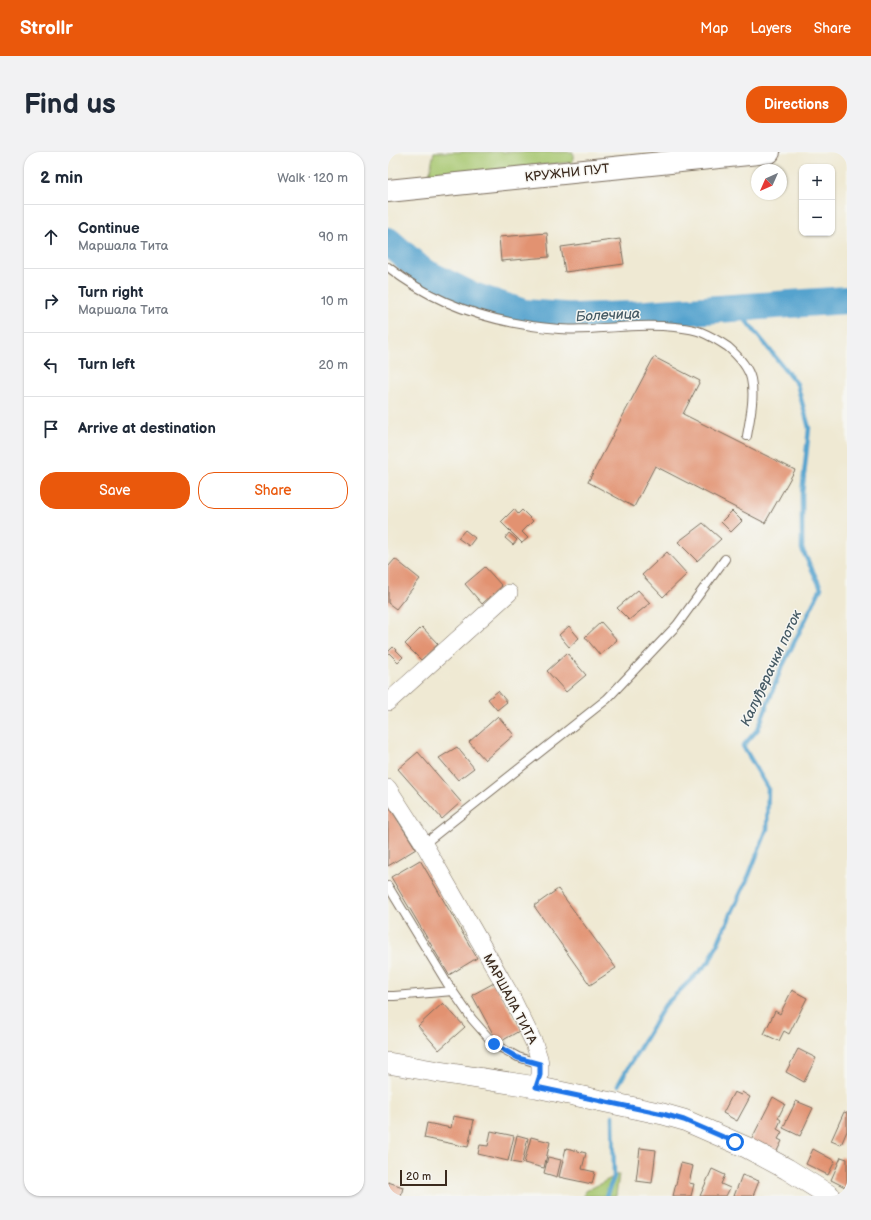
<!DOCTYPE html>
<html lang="en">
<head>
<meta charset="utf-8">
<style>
	:root { --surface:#fff; --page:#f2f2f3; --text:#1f2937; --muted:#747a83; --line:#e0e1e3; --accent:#ea580c }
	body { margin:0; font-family:"Balsamiq Sans",sans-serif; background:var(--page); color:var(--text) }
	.controls { position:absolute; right:12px; top:12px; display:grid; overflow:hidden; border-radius:8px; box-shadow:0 1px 3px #0004 }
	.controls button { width:36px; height:36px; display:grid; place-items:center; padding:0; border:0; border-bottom:1px solid var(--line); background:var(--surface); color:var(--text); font:20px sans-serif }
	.compass { position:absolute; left:363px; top:12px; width:36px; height:36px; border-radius:50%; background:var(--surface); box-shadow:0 1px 3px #0004; rotate:225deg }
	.scale { position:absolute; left:12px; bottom:10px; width:47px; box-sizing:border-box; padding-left:4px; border:2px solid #3b2a1e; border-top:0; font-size:11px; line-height:14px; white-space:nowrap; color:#3b2a1e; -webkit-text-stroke:3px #f6f6f2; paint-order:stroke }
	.stop { position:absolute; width:12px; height:12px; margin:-9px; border:3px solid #1a73e8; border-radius:50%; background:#fff }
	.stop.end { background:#1a73e8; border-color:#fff; box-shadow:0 1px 4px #0008 }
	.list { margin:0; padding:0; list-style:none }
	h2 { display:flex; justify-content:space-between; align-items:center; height:52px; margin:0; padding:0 16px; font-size:17px }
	h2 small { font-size:13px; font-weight:400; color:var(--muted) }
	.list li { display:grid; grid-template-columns:26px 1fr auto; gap:12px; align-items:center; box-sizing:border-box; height:64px; padding:0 16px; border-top:1px solid var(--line) }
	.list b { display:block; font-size:15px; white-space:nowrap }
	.list p { margin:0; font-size:13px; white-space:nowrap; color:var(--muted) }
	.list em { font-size:13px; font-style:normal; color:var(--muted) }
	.actions { display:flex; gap:8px; padding:12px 16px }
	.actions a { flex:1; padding:9px 0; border:1px solid var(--accent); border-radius:16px; text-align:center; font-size:14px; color:var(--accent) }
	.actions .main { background:var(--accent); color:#fff }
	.icon { flex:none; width:22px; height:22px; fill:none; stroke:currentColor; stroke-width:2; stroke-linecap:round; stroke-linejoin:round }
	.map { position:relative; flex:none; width:459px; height:1044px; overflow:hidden; border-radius:16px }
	header { display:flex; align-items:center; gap:24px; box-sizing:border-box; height:56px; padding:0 20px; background:var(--accent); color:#fff }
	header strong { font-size:19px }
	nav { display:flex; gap:22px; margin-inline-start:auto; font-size:14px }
	.intro { display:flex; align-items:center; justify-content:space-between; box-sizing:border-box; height:96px; padding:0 24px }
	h1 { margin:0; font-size:28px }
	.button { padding:10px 18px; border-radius:16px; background:var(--accent); color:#fff; font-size:14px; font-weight:700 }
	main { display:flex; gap:24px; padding:0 24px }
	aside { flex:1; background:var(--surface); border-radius:16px; box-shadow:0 1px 3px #0004 }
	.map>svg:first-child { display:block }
	.green { fill:#a7c76f; stroke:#717846 }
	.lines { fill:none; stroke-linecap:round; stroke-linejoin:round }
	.stream { stroke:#55a3ce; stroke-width:4.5 }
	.river { stroke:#55a3ce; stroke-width:28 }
	.building { fill:#e29271 }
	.service-casing { stroke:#7a6d5d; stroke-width:10 }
	.minor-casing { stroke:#7a6d5d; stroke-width:18 }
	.tertiary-casing { stroke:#7a6d5d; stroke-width:22 }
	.secondary-casing { stroke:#7a6d5d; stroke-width:24 }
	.service { stroke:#fff; stroke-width:8 }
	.minor { stroke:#fff; stroke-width:17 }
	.tertiary { stroke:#fff; stroke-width:21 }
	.secondary { stroke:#fff; stroke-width:22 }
	.route { stroke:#1a73e8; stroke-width:5 }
	.labels { text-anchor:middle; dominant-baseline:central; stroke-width:3; stroke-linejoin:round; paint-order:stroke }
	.street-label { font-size:13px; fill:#3b2a1e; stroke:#f6f6f2 }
	.water-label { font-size:14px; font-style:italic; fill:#455a64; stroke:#f6f6f2 }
</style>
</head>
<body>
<header>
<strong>Strollr</strong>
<nav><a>Map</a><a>Layers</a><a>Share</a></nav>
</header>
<div class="intro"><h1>Find us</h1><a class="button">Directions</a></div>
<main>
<aside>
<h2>2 min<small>Walk · 120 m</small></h2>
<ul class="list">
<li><svg class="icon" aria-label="ahead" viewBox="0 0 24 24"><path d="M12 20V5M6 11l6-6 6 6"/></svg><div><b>Continue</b><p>Маршала Тита</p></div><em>90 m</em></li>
<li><svg class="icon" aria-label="right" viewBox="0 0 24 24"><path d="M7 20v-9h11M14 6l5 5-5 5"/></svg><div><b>Turn right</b><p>Маршала Тита</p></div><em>10 m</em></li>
<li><svg class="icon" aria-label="left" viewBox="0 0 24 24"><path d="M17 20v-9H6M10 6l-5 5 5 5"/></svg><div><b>Turn left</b></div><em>20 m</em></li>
<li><svg class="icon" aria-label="arrive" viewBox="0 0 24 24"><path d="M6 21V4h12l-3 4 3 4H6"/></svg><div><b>Arrive at destination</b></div></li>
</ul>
<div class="actions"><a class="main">Save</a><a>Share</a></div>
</aside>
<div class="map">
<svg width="459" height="1044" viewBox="0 0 459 1044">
	<rect width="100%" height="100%" fill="#f6f6f2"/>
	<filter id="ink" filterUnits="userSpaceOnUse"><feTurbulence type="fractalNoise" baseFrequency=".025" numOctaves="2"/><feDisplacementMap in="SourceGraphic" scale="8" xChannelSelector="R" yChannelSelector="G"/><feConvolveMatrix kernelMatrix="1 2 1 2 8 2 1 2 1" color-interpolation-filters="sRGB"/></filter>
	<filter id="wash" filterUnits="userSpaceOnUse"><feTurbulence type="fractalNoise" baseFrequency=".012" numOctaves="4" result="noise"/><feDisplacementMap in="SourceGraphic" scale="16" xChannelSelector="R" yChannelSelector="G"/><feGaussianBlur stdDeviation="0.9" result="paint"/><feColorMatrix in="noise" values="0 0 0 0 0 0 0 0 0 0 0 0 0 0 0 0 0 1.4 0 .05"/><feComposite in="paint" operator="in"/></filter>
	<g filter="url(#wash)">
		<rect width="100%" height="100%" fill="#efe9d3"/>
		<path class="green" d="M46,0H185V10L41,24Z
			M231,1022L228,1044H195L198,1039Z"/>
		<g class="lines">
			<path class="stream" d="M230,933L277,853L321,810L361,723L379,677L380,636L355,594L370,577L392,519L433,436L414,397V342L421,276L409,232L348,156
				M218,1044L226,1025L225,964"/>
			<path class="river" d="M0,89L34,119L82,143L136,161L188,165L245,163L459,148"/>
		</g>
		<g id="blocks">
			<path class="building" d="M159,81L161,105L113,109L111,85Z
				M232,87L236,112L177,120L173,95Z
				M266,205L312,229L295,262L407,318L377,371L267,314L246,355L200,330Z
				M126,357L130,362L134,358L145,369L134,380L140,386L134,391L113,370Z
				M344,359L354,369L343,380L333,370Z
				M315,371L333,387L309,409L290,390Z
				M77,378L87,386L81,394L70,386Z
				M121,381L129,388L125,393L117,386Z
				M279,400L299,422L275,445L254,423Z
				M7,407L32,427L8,457L0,451V415Z
				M97,415L114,434L94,452L77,432Z
				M250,438L262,451L241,468L229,456Z
				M213,470L229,488L212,503L197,485Z
				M181,474L191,486L181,495L171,483Z
				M34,475L50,492L33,508L17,492Z
				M5,495L15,505L10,510L0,500Z
				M179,501L198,523L178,540L159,519Z
				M110,539L119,550L109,558L100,547Z
				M110,564L126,583L97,608L81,590Z
				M69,595L86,616L70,628L51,606Z
				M30,600L73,650L54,667L10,617Z
				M0,653L28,697L0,714Z
				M32,708L89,806L61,823L3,725Z
				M170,737L228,816L202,833L146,754Z
				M106,831L133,878L110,891L84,843Z
				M404,838L419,846L401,882L396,879L391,889L376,882L387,859L392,862Z
				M55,851L77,875L51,898L30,874Z
				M410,897L428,906L416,930L398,920Z
				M346,940L353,943L354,940L362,945L349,969L335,961Z
				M385,945L397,952L390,966L393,968L389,977L394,980L390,987L394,989L386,1005L361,992Z
				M408,949L425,956L412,984L395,976Z
				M456,960L459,961V979L453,993L443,989Z
				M65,964L86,968L80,995L36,986L39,971L63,976Z
				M103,979L126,984L120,1009L90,1002L92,993L100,994Z
				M129,983L140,986L134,1012L123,1010Z
				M143,985L162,990L156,1016L136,1011Z
				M178,996L198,1001L194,1017L207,1020L204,1032L171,1025Z
				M252,996L268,998L264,1031L248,1029Z
				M425,997L447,1009L440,1023L418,1012Z
				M160,1005L173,1008L169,1025L156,1021Z
				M453,1005L459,1007V1036L443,1028Z
				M293,1011L305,1014L301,1031L306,1032L303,1044H285Z
				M324,1017L337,1023L333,1032L342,1036L338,1044H312Z
				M354,1023L371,1029L365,1044H346Z
				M0,1030L15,1035L13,1044H0Z"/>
		</g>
	</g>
	<g filter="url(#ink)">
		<use href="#blocks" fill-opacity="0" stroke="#7a6d5d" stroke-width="1"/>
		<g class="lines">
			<g class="service-casing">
				<path id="service" d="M0,115C50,155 109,172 171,177C181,178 192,177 202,177C230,175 258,172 287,175C295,176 305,177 313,180C323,184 331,189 340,195C349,203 360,214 363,227C367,245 362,266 359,284
					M36,692L219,547L289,473L337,407
					M0,734L59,831L84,867L106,892L130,905L152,912
					M0,844H6L65,839"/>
			</g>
			<g class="minor-casing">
				<path id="minor" d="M0,550L121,441
					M0,636L36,692L123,844L146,891L151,906L152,912V923L148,935"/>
			</g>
			<g class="tertiary-casing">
				<path id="tertiary" d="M0,911L51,920L148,935L275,962L296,968L360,996L399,1017L442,1044"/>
			</g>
			<g class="secondary-casing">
				<path id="secondary" d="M0,39L381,0"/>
			</g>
			<use href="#service" class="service"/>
			<use href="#minor" class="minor"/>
			<use href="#tertiary" class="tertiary"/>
			<use href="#secondary" class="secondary"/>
		</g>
	</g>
	<g class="lines" filter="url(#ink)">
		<path class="route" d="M106,892L130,906L152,912V923L148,935L275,962L296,968L347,990"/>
	</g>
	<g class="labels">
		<g class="street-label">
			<text transform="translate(179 21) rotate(-6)">КРУЖНИ ПУТ</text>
			<text transform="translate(122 847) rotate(62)">МАРШАЛА ТИТА</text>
		</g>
		<g class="water-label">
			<text transform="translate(220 163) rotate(-3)">Болечица</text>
			<text transform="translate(383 516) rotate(-65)">Калуђерачки поток</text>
		</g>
	</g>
</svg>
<div class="controls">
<button>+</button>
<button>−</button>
</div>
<svg class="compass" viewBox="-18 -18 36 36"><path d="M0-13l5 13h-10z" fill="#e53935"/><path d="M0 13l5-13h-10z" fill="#747a83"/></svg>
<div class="scale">20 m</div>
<div class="stop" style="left:347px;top:990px"></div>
<div class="stop end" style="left:106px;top:892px"></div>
</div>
</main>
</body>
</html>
